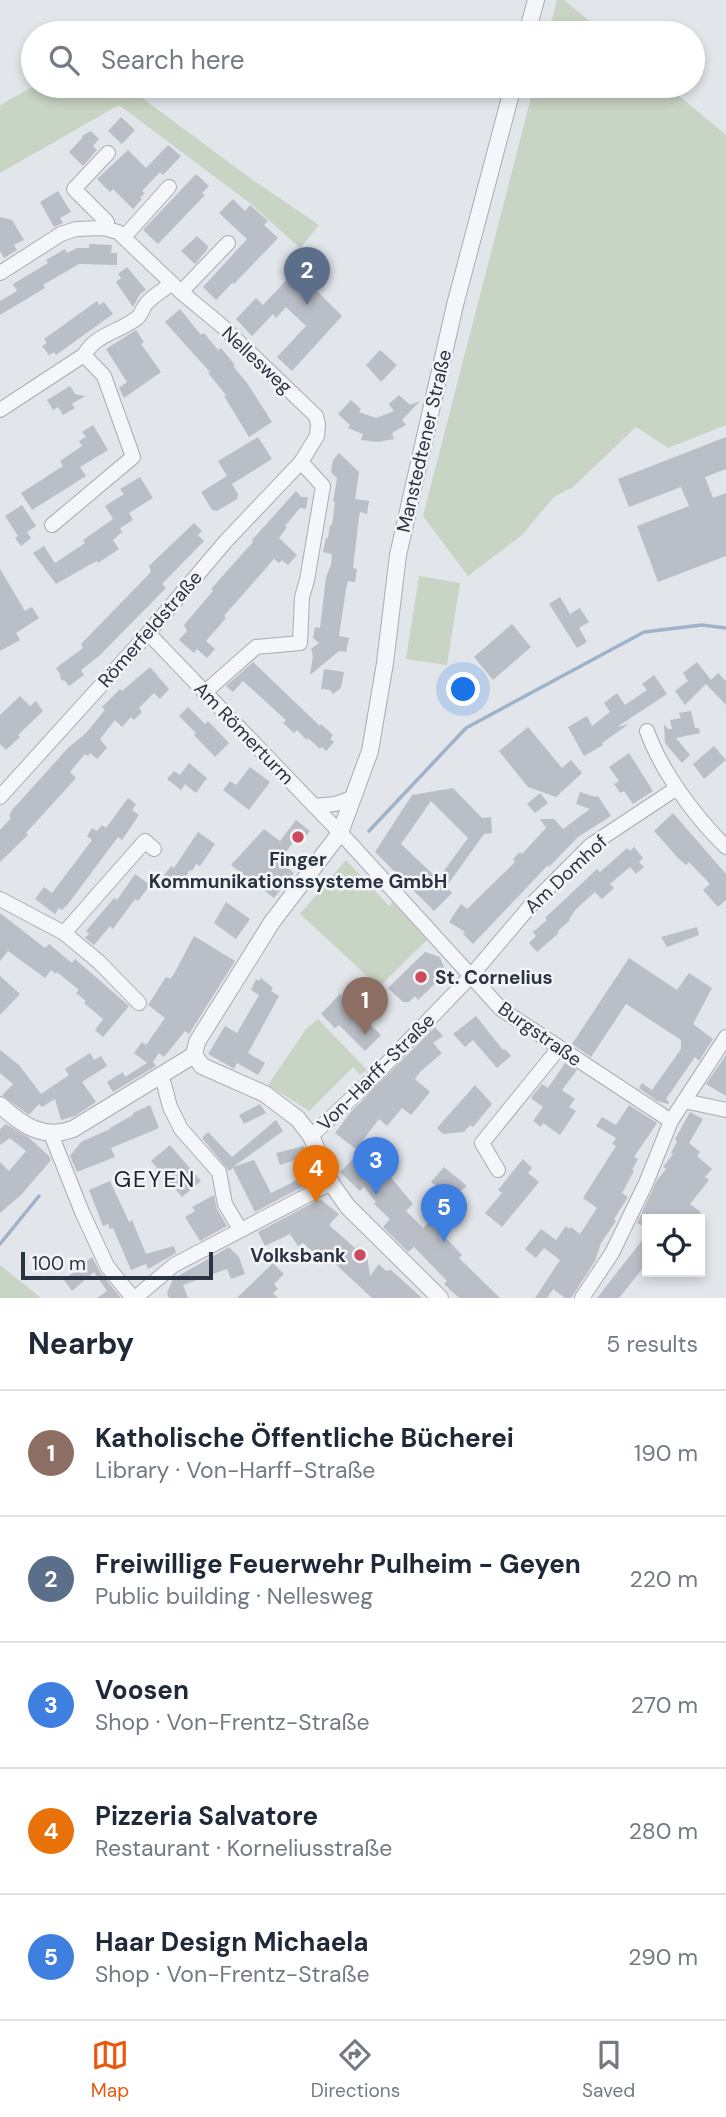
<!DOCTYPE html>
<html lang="en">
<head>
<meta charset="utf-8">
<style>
	:root { --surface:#fff; --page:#f2f2f3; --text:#1f2937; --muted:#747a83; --line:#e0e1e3; --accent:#ea580c }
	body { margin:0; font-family:"DM Sans",sans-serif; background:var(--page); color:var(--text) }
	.controls { position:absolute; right:21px; bottom:21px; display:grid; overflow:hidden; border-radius:0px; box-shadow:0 4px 10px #0003 }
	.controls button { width:63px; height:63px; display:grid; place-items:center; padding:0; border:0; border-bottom:2px solid var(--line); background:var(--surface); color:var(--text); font:35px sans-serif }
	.scale { position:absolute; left:21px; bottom:18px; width:192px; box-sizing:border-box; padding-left:7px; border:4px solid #2a3342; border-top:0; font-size:19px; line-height:24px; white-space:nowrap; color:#2a3342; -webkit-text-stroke:5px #f2f4f8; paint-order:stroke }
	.you { position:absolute; left:464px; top:690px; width:24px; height:24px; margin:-18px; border:5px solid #fff; border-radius:50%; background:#1a73e8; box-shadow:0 0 0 10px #1a73e833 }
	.badge { display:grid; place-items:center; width:46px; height:46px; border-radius:50%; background:var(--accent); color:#fff; font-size:23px; font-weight:700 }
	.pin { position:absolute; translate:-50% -58px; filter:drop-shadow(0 2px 4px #0008) }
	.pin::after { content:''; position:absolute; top:37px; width:24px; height:21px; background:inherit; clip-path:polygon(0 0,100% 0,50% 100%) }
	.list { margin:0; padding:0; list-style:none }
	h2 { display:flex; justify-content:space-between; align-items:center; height:91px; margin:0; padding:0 28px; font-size:30px }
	h2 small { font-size:23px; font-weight:400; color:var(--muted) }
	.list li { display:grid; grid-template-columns:46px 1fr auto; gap:21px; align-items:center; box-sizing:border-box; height:126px; padding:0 28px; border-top:2px solid var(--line) }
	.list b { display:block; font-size:26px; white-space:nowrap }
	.list p { margin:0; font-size:23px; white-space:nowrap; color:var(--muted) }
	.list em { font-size:23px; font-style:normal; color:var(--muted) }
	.icon { flex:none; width:38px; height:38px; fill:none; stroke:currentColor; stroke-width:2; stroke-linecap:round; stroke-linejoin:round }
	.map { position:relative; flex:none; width:726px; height:1298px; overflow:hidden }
	.search { position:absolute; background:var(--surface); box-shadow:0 4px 10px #0003; left:21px; right:21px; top:21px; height:77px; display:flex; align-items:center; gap:18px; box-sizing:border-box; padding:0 24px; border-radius:38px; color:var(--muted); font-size:26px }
	.sheet { height:721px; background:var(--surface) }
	nav { display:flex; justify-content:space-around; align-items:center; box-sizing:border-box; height:98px; border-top:2px solid var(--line); background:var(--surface); font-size:19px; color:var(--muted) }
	nav a { display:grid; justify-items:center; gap:4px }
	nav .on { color:var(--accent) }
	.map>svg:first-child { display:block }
	.green { fill:#c8d4c4 }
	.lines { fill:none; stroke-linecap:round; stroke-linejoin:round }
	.stream { stroke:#9eb3ca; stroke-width:3.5 }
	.building { fill:#babec7; fill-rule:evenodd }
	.minor-casing { stroke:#a7acb4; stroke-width:16 }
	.tertiary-casing { stroke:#a7acb4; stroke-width:18 }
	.minor { stroke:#f5f6f9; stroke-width:14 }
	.tertiary { stroke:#f5f6f9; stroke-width:16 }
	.poi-dot { fill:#cd4a5c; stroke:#f2f4f8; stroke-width:2.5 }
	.labels { text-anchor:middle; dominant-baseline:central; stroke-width:5; stroke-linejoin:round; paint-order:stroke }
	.street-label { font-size:19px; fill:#2a3342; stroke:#f2f4f8 }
	.poi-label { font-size:19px; font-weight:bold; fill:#2a3342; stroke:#f2f4f8 }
	.quarter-label { font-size:23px; letter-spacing:2px; fill:#1d2433; stroke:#f2f4f8 }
</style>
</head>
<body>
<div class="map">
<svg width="726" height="1298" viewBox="0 0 726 1298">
	<rect width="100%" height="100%" fill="#e2e5ea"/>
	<path class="green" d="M557,0H564L604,33H548Z
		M34,86H126L250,178L319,225L300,248L251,204L119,105L0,173V105Z
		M534,86H667L726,135V425L668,448L636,427L573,487L554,497L522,535L468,576L423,516Z
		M419,576L460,583L447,665L406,659Z
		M346,860L389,906L393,902L427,940L379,987L300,914Z
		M318,1019L367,1070L360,1075L353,1067L309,1111L268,1085L306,1029Z
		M0,1265L41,1298H0Z"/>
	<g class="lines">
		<path class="stream" d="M369,831L466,728L644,632L702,625L726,628
			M0,1244L39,1196"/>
	</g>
	<path class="building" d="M121,117L135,130L122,144L108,131Z
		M91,131L99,139L93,146L97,150L83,166L69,152L83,137L82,136Z
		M168,145L181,156L163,175L160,172L142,191L145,193L140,198L142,199L133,209L113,189L110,192L97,179L128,150L146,168Z
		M196,174L209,186L202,193L205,195L158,244L143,230Z
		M58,191L71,212L60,218L63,223L54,227L40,202Z
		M233,199L245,211L250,205L258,212L268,221L264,225L278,238L234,284L232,283L216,300L203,287L247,239L219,213Z
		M0,217L12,220L24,240L14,245L17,250L4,258L0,251Z
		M197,236L208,246L207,250L195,264L181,251Z
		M89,244L112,245L111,253H117V265L79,264L43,285L45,288L0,315V301L17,291L13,284L48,263L46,260L65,249L67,253L77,248H89Z
		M127,267L146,290L140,294L133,307L116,282L121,278L118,274Z
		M296,270L342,316L292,371L277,357L306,326L286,307L276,318L273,314L252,336L236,319L256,298L263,305Z
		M97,301L99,305L104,302L113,314L56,355L54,352L49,355L42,346L47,343L44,339Z
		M180,309L201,335L204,333L218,350L221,348L235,365L233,366L247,383L272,422L249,437L224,396L226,395L208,373L210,372L165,322Z
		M136,330L144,342L141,344L161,372L124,398L119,388L127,382L106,349Z
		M380,350L397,365L381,382L366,365Z
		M70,386L75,394L85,396L72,404L75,408L63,415L58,407L53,410L47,400Z
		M399,395L410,405L420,401L402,420L406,425L392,433L394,439L378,442L361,440L363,434L348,428L350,425L338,414L351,400L361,409L359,412L376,418L394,411L389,404Z
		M93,425L108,450L80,467L86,476L32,510L21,493L63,466L60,461L82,446L79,441L86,437L82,432Z
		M258,437L272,459L232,484L230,481L238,494L237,499L217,511L212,510L201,492L227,476L218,461Z
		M726,437V469L705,477L713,498L726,493V556L658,582L637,526L689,506L681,487L629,507L618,479Z
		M339,453L359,472L355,499L369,501L367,514L360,512L359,517L353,568L357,569L355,582L348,581L346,589L339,636L349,638L346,652L339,651L310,675L313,656L311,649L319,643L313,638L315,627L320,628L326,577L331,565L332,554L323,552L326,538H328L330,525H332L335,502H333L337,478L331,472L333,460Z
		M140,477L153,498L129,513L133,520L120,528L122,532L113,540L119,549L98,563L97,561L91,564L56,584L33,553L44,546L55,563L85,543L83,540L113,519L105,506L124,494L120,489Z
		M296,491L301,497H308L306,509L300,508L285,526L287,527L279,538L297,555L288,565L282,560L279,563L274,559L224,616L226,618L206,641L215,649L207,658L197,649L194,653L179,640L187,631L184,625L213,591L211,589L253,542L252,540Z
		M22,505L36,526L27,532L31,538L21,546L15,538L18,536L5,516Z
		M194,523L202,531L198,535L204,541L162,584L166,588L99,656L81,670L84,675L69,686L65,681L61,680L60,674L56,668L83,648L81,644L151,572L149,566Z
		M0,569L25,611L32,607L39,618L16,633L20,640L0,651Z
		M560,597L570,614L580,608L589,622L579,628L587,642L577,648L549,604Z
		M512,624L531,647L493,680L474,657Z
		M253,662L320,726L321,724L333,735L330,739L334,742L326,751L322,747L320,749L308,738L307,740L297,730L294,733L283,723L286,720L243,681L233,692L226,686Z
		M697,662L711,680L718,673L726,681V705L706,684L685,705L675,691L688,681L683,673Z
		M150,667L169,689L160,699L154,693L139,708L142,712L134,720L131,717L122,727L115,720L100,739L107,748L97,759L90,753L88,756L85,754L70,772L76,778L26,833L28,835L0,862V830L11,818L9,816L12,810L68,748L86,733L105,710L102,707L120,689L122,691Z
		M324,669L344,672L341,688L333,694L330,690L321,689Z
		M654,675L667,694L617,727L629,724L602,743L603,745L584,756L568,727L587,716L592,726L610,712L604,703L617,693L625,705L647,690L642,684Z
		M20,696L30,706L36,701L43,711L18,735L20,737L6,750L0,744V715Z
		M188,707L205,724L208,721L229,743L215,757L194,735L196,733L179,716Z
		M691,711L695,728H699L700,733L676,738L690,755L682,763L665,743L664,724L668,729H672L670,720L681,718L679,713Z
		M528,727L562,768L571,760L582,773L556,797L528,787L499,751Z
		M714,746L726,760L704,779L693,764Z
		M629,753L653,791L633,804L624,791L620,793L617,788L614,784L619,781L609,767Z
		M189,763L207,778L196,793L185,784L181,790L167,779L174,771L180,775Z
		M250,767L270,782L249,810L223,790L230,781L236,785Z
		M453,788L482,818L491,817L492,833L484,834L446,887L452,893L434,911L375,852L412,795ZM431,801L468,838L438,879L401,844Z
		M580,792L595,797L598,796L611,816L578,837L549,867L548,865L473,944L463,934L465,932L449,922L461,904L467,909L515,862L513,859L520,852L522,854L546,828L540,819H554L563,829L590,809L576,804Z
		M540,793L548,803L535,813L527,804Z
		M128,798L136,804L132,810L139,815L122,840L118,837L68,904L62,910L59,908L55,914L35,899L44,887L52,893L92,840L87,836L92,828L97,831L102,825L106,828Z
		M673,813L726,874V900L718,907L703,890L710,884L689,862L686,865L678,858L654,831Z
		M296,820L310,831L300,844L295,840L279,861L294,873L274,898L231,865L264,829L280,841Z
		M198,832L215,844L200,866L196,864L192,871L190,870L177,889L162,878L171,866L174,868Z
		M634,847L643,858L639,862L644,867L636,874L630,867L610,884L614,888L602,899L595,892L576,909L569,919L570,920L557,932L559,933L537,952L529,943L536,936L533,932L547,920L545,918L597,869L600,872L627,848L630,851Z
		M135,874L150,885L138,901L135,899L113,929L110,926L94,945L85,938L89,934L86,931L114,898L117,900Z
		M226,902L250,919L236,939L214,923Z
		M0,913L45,948L49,944L72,963L75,959L129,1006L103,1037L95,1030L103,1019L84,1003L86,1001L76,993L79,990L57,972L56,974L51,970L45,978L8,951L0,961Z
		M697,927L699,935L667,947L661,937Z
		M194,936L235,961L189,1034L185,1031L164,1057L159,1053L153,1062L156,1066L113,1092L107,1082L123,1072L125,1077L147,1063L134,1053L142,1042L146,1045L165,1018L148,1005L166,977L170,979L174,974Z
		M425,952L440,957L446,973L418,1000L415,996L409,1002H403L388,988Z
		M629,958L677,990L689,973L712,988L693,1024L713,1039L699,1061L695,1057L666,1099L669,1102L668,1104L657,1101L639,1088L642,1083L652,1090L681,1049V1040L626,1004L591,1057L572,1044Z
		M0,976L20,994L0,1015Z
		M369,977L381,989L374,996L370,993L354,1009L381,1035L365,1051L339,1025L335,1028L321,1014L340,994L346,1001Z
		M261,978L273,988L271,991L279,996L248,1053L265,1063L258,1075L237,1063L234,1069L208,1054L225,1026L237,1033L259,995L251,990L256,979L259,981Z
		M476,1016L503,1050L505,1049L511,1056L497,1068L473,1040L465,1047L453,1034Z
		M435,1027L443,1036L433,1043L442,1053L420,1072L415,1079L430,1092L411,1115L402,1108L387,1126L379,1119L356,1149L335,1133L350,1113Z
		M0,1050L19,1065L41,1094L69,1075L65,1069L90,1053L94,1060L101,1056L107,1066L82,1082L96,1102L75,1116L61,1120L55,1099L42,1107L39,1104L29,1115L2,1095L13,1084L0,1073Z
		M726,1055V1096L706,1084Z
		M565,1063L577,1070L562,1090L575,1099L569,1107L576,1111L560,1135L543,1123L541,1127L533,1121L543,1107L531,1098L542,1084L548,1088Z
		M475,1085L492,1104L473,1127L470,1125L464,1132L443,1134L437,1128Z
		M260,1104L266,1113L244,1124L239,1115Z
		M150,1105L159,1128L111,1148L115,1157L77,1172L70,1156L81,1142L110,1129V1128L133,1115V1113Z
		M629,1105L657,1123L634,1157L638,1159L632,1170L634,1171L622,1193L628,1197L614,1219L616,1221L601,1243L595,1261L571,1298H565L553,1289L547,1298H535L560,1260L544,1248L536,1258L525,1249L541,1229L556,1240L566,1226L569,1229L571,1227L580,1234L597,1208L583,1198L616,1146L612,1144L616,1138L596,1126L602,1117L616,1125Z
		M690,1112L703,1119L689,1143L700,1152L697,1156L712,1169L705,1177L709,1180L690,1204L701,1212L695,1219H647V1228L637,1223L657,1180L666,1169L663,1167L673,1154L671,1153L677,1141L675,1139Z
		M276,1120L283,1131L233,1167L254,1160L271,1193L315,1171L316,1174L309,1183L255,1212L233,1168L229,1171L202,1138L208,1132L232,1157Z
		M6,1124L28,1137L49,1156L51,1160L22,1194L0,1213V1162L9,1171L26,1151L10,1138L0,1145V1129Z
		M170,1145L201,1181L182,1197L151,1161Z
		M304,1146L308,1156L280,1165L276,1153Z
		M360,1152L379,1172L383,1168L413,1204L406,1211L423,1228L430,1221L462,1255L459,1258L500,1298H459L444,1284L447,1281L414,1247L408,1252L383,1227L390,1219L374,1204L376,1202L364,1187L360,1191L340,1172Z
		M523,1159L532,1168L528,1173L539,1182L502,1227L485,1213L502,1193L498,1190Z
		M444,1167L467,1186L459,1192L454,1204L457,1207L444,1219L432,1206L446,1194L431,1182Z
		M110,1181L129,1222L132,1220L146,1254L174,1246L176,1253L148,1269L146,1264L131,1270L113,1228L110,1229L108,1224L103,1226L89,1190Z
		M214,1195L217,1209L227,1226L200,1241L185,1217L195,1211L192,1207Z
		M320,1199L339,1214L329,1225L355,1248L357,1246L367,1255L370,1276L379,1264L386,1271L391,1270L422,1298H372L332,1261L328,1265L303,1243L298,1246L290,1234L265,1246L258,1232Z
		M647,1234V1263L619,1298H597Z
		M229,1247L239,1257L245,1274L231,1279L227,1269L183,1285L188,1298H169L167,1293L173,1279Z
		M92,1257L100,1272L121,1298H97L107,1291L94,1272L72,1291L64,1280Z
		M273,1263L284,1274L274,1284L278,1289L273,1293L278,1298H237Z"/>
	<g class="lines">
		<g class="minor-casing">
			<path id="minor" d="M107,229V222L74,189L108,153
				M124,237L169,187
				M0,273L61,234L76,229L103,228L118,232L181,292L222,326L316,416L318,425L317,436L301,462L226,541L143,639L0,797
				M181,292L228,243
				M0,410L84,355C97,333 118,333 137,318C142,314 142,309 146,304C152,296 164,290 172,283
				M52,525L133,457L104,376L84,355
				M148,633L349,842L501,1009L671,1121
				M204,693L256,647L300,643L302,597L307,580L323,486L301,462
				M647,731C661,771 696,818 726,847
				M314,806L335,804L352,798
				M0,899L64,933L99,962L139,1003
				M64,933L145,841L154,849
				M159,1077L164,1084L170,1107L181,1129L219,1172L225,1204L240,1229
				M684,1101L726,1110
				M51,1134L82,1212L107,1266L133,1298
				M311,1136L366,1085L470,977L532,904L591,845L677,788
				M498,1170L482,1143L559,1048
				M135,1298L174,1265L331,1183
				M582,1298L612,1253L646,1183L671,1121L726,1037"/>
		</g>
		<g class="tertiary-casing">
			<path id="tertiary" d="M527,33L536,0
				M194,1055L197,1042L272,922L340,833L370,751L385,663L398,555L455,305L513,86
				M194,1055L202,1066L265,1094L298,1119L311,1136L331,1183L348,1207L440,1298
				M0,1105C22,1125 43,1140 73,1129L194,1055"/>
		</g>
		<use href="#minor" class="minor"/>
		<use href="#tertiary" class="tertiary"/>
	</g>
	<g class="poi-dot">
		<circle cx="298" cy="837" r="7"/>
		<circle cx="421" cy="977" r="7"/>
		<circle cx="360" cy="1255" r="7"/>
	</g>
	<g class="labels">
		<g class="street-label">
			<text transform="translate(257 360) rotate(43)">Nellesweg</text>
			<text transform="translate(424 441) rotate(-77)">Manstedtener Straße</text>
			<text transform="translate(150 629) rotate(-49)">Römerfeldstraße</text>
			<text transform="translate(244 733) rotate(46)">Am Römerturm</text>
			<text transform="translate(566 874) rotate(-43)">Am Domhof</text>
			<text transform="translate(540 1034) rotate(35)">Burgstraße</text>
			<text transform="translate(376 1072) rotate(-45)">Von-Harff-Straße</text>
		</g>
		<g class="poi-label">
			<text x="298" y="859">Finger<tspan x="298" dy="22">Kommunikationssysteme GmbH</tspan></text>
			<text x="435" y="977" text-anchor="start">St. Cornelius</text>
			<text x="346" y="1255" text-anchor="end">Volksbank</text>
		</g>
		<g class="quarter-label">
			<text x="155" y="1179">GEYEN</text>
		</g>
	</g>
</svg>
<div class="controls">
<button><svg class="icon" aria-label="locate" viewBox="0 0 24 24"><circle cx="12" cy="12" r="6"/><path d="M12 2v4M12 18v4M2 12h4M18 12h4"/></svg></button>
</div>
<div class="scale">100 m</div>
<div class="you"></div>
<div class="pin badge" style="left:365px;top:1035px;background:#8d6e63">1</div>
<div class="pin badge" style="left:307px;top:305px;background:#5c6f8a">2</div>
<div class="pin badge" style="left:376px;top:1195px;background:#3f7fe0">3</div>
<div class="pin badge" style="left:316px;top:1203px;background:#e8710a">4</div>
<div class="pin badge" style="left:444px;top:1242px;background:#3f7fe0">5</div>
<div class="search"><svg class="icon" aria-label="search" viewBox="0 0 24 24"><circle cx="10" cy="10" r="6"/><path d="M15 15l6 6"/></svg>Search here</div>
</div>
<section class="sheet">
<h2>Nearby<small>5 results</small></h2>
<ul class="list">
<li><span class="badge" style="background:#8d6e63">1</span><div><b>Katholische Öffentliche Bücherei</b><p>Library · Von-Harff-Straße</p></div><em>190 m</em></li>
<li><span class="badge" style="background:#5c6f8a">2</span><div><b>Freiwillige Feuerwehr Pulheim - Geyen</b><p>Public building · Nellesweg</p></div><em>220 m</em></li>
<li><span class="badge" style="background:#3f7fe0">3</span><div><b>Voosen</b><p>Shop · Von-Frentz-Straße</p></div><em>270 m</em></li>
<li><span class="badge" style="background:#e8710a">4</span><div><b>Pizzeria Salvatore</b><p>Restaurant · Korneliusstraße</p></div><em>280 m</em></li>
<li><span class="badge" style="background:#3f7fe0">5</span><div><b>Haar Design Michaela</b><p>Shop · Von-Frentz-Straße</p></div><em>290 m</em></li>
</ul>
</section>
<nav>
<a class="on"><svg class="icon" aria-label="map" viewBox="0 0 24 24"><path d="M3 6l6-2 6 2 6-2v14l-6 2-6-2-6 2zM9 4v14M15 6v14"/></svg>Map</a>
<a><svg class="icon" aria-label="directions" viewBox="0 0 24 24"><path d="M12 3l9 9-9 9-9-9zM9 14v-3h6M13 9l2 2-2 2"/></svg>Directions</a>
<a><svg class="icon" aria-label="saved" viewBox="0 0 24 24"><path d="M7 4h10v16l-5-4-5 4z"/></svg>Saved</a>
</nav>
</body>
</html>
